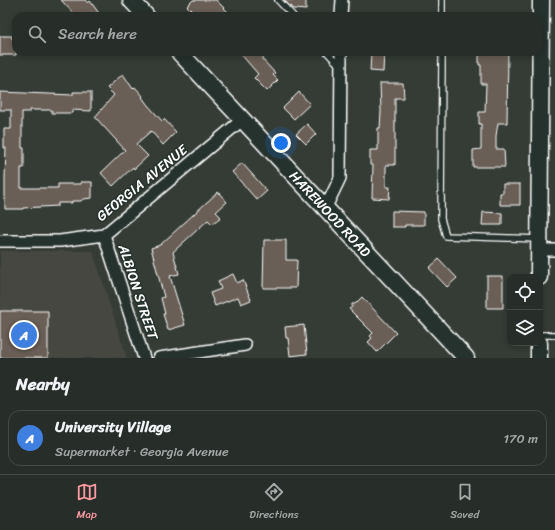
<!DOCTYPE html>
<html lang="en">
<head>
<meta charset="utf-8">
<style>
	:root { --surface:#272d28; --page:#2f3530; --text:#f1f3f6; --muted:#a4a8a8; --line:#434945; --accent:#ff9aa2 }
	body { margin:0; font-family:Sriracha,sans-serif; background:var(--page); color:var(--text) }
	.controls { position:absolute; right:12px; bottom:12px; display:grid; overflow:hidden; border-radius:8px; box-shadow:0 2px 6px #0003 }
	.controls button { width:36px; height:36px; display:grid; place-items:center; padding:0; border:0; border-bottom:1px solid var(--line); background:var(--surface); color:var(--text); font:20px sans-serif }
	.you { position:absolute; left:281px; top:143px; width:14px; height:14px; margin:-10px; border:3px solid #fff; border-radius:50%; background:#1a73e8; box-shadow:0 0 0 6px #1a73e833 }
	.badge { display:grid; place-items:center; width:26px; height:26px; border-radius:50%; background:var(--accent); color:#fff; font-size:13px; font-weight:700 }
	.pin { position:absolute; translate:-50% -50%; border:2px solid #fff; box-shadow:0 1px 4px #0006 }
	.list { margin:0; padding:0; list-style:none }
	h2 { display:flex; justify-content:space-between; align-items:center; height:52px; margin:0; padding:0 16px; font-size:17px }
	h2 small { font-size:13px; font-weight:400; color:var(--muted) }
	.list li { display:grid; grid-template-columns:26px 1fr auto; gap:12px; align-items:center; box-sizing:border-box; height:56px; margin:0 8px 8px; padding:0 8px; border:1px solid var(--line); border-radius:12px }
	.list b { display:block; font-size:15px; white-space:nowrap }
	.list p { margin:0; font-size:13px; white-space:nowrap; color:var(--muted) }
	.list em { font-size:13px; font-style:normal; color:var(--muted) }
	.icon { flex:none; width:22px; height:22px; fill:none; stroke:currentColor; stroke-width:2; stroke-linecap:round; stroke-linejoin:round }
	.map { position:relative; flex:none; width:555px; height:358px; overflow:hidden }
	.search { position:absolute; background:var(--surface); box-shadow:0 2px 6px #0003; left:12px; right:12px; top:12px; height:44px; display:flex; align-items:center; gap:10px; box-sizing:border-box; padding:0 14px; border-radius:12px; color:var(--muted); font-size:15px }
	.sheet { height:116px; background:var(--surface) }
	nav { display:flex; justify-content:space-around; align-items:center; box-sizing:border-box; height:56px; border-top:1px solid var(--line); background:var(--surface); font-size:11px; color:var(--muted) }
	nav a { display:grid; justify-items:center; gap:2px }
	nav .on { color:var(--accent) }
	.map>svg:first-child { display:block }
	.built { fill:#44463f }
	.building { fill:#6a5e56; stroke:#fff }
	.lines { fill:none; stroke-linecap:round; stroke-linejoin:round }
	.lane-casing { stroke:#fff; stroke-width:8 }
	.street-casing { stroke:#fff; stroke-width:14 }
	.secondary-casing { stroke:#fff; stroke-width:19 }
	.lane { stroke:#26332d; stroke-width:5.5 }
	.street { stroke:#26332d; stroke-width:11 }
	.secondary { stroke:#26332d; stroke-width:16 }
	.labels { text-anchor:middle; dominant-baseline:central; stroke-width:3; stroke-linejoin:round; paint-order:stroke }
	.street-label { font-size:14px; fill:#fff; stroke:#26332d }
</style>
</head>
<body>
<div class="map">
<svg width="555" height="358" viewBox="0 0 555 358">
	<rect width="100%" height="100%" fill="#343c35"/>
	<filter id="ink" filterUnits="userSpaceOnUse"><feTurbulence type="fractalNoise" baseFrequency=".025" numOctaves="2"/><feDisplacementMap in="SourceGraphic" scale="8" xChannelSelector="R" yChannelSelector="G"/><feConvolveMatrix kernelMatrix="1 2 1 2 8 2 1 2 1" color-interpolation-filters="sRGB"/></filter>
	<g filter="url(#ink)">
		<path class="built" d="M0,251H93L127,358H0Z"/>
		<path class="building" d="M61,0H85L88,3L90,1L101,16H76Z
			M193,0H216L232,16H197L187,6Z
			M284,0H306V10L293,9Z
			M0,36H12V39H16V55H0Z
			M239,52H270L262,59L275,73L273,75L278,80L267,91L254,78L258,74Z
			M371,52H384L383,72L370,71Z
			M479,52H508L507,123H498L496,136V149H504L505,167H473V150L481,149V124H479V112H485L486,84H481V65H479Z
			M123,74L133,89L135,87L143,96L142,97L147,104L162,121L164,119L176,132L163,145L151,131L136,144L148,156L134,169L133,167L113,186L101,173L125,150L95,117L114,95L107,88Z
			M380,83H403L404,98H395V165H386V187H390L389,199L372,198L373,165H370V150H378V128H380L381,111Z
			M0,92L73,95V92H91V111L72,110V113H52V110H30V112H22V148H24V168H21V188H58V184H81V182H92V198L83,199L81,201H72V203H58V206L23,208V209H5V177L6,148H4V129H11V110H0Z
			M299,92L310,104L294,119L283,108Z
			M307,124L316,134L306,144L296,134Z
			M242,163L267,191L257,200L232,172Z
			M503,184H520V205H500V193H503Z
			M218,192L227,202L216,212L221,217L212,224L208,220L173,252L179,274L170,276L185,325L168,330L163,314H165L161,298L164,297L151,248L160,245Z
			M392,211L424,212V225H405V227H392Z
			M483,212L502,213V225H482Z
			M264,240H286V260H297L296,288H263Z
			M439,259L457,278L447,287L429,268Z
			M233,274L237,283L243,280L251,300L241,304L238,297L215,306L210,293L221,289L218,281Z
			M487,276H503V308H487Z
			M362,297L396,333L377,352L368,342L372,338L370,336L373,333L349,309L352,307V304H355Z
			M0,311H48V358H0Z
			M304,325L307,354L290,356L288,338H286L285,327Z"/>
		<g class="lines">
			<g class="lane-casing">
				<path id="lane" d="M278,0L293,16
					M442,16V0
					M327,52L340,66
					M442,52L441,219L446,236L539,239
					M540,335H555"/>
			</g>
			<g class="street-casing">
				<path id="street" d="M341,16L342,0
					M325,209L340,178L341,52
					M104,235L144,358
					M0,241H60L104,235L242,120
					M539,250H555
					M159,358L245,345"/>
			</g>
			<g class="secondary-casing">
				<path id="secondary" d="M131,0L146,16
					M179,52L466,358
					M539,277L541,0
					M539,343V358"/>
			</g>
			<use href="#lane" class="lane"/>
			<use href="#street" class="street"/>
			<use href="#secondary" class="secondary"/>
		</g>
	</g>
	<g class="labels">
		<g class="street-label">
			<text transform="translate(142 183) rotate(-39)">GEORGIA AVENUE</text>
			<text transform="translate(330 214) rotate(47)">HAREWOOD ROAD</text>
			<text transform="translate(138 292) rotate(72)">ALBION STREET</text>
		</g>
	</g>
</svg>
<div class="controls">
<button><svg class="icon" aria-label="locate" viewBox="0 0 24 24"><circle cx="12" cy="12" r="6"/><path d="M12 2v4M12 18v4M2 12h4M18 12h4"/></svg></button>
<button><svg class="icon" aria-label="layers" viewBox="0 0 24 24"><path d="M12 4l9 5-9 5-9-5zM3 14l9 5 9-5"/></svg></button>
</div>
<div class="you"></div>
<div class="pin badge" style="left:24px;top:335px;background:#3f7fe0">A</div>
<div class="search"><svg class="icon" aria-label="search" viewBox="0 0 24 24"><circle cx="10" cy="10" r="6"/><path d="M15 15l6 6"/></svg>Search here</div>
</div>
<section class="sheet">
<h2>Nearby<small></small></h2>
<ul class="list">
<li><span class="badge" style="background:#3f7fe0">A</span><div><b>University Village</b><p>Supermarket · Georgia Avenue</p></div><em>170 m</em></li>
</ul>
</section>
<nav>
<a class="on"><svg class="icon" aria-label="map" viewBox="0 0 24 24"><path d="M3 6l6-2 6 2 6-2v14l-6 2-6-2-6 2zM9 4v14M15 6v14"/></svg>Map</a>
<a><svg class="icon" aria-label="directions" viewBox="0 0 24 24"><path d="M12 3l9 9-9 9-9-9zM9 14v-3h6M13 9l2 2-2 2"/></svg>Directions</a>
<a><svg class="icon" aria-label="saved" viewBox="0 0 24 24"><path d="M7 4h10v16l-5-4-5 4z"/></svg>Saved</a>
</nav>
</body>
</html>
